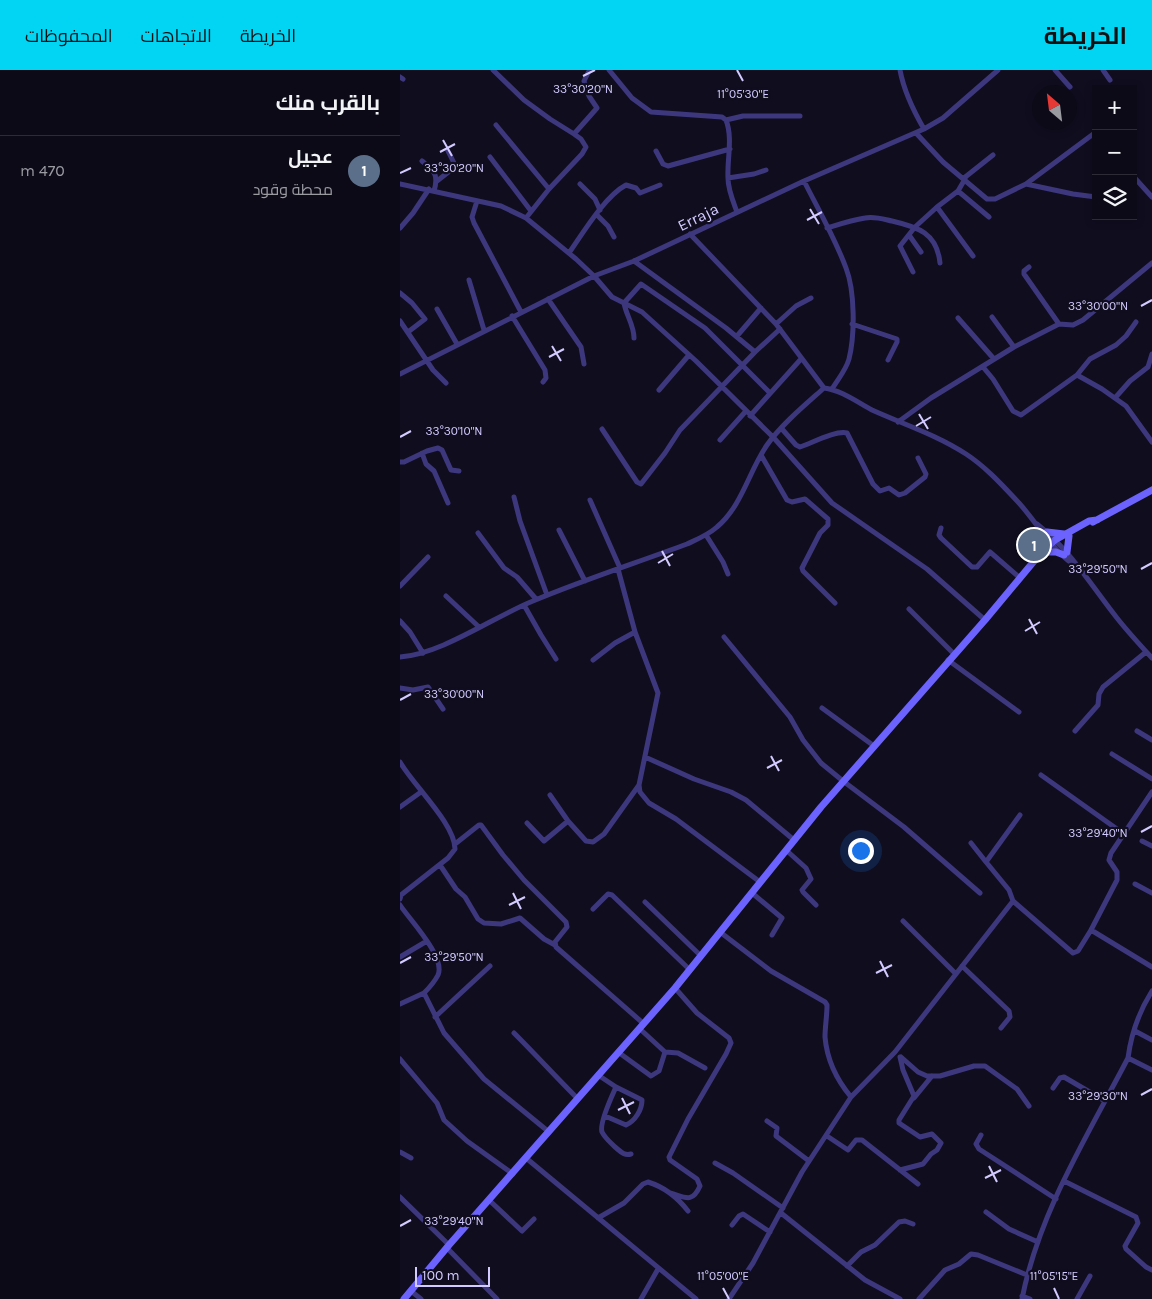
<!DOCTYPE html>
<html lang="ar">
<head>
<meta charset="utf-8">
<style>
	:root { --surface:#0c0a17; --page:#1a1824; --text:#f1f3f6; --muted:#9a9aa1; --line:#2c2b36; --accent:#02d4f4 }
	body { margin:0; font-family:Karla,Cairo,sans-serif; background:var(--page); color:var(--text); direction:rtl }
	.controls { position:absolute; right:15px; top:15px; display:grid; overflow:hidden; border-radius:0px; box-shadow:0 2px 8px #0003 }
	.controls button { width:45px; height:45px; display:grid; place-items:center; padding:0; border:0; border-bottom:1px solid var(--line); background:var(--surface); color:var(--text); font:25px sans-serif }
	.compass { position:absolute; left:632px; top:15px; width:45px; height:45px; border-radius:50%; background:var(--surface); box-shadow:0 2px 8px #0003; rotate:332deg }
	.scale { position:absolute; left:15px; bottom:12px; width:75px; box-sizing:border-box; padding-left:5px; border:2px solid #d3cbff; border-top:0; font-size:14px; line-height:18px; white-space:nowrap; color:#d3cbff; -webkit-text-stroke:4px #100d1f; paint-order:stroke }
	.you { position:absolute; left:460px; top:780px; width:18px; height:18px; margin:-12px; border:4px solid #fff; border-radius:50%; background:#1a73e8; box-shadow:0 0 0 8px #1a73e833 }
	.badge { display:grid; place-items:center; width:32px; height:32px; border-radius:50%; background:var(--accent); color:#fff; font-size:16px; font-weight:700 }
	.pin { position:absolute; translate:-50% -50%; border:2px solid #fff; box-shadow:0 1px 5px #0006 }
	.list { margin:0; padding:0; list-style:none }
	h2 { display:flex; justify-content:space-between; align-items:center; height:65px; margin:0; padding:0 20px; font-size:21px }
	h2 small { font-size:16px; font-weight:400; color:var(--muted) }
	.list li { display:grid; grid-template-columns:32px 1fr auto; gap:15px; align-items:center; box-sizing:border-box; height:70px; padding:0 20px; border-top:1px solid var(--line) }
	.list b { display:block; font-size:19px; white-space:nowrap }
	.list p { margin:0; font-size:16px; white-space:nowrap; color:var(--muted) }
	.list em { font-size:16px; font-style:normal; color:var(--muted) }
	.icon { flex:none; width:28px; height:28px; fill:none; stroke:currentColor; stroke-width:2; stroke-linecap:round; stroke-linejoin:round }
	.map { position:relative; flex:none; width:752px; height:1229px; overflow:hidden; direction:ltr }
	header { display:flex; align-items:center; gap:30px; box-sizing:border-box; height:70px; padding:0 25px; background:var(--accent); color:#111 }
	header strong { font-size:24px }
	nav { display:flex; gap:28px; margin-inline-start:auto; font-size:18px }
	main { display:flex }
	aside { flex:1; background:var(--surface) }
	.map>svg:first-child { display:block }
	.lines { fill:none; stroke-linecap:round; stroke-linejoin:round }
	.minor { stroke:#3d387e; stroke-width:5 }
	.secondary { stroke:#6c63fe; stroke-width:7 }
	.ticks { fill:none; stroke:#d3cbff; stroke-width:2 }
	.labels { text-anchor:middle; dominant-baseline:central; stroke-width:4.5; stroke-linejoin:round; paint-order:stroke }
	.street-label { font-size:16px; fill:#d3cbff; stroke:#100d1f }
	.ticks-label { font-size:12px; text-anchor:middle; fill:#d3cbff; stroke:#100d1f; stroke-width:4.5; stroke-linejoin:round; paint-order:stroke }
</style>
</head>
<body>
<header>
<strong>الخريطة</strong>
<nav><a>الخريطة</a><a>الاتجاهات</a><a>المحفوظات</a></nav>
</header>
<main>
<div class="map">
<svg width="752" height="1229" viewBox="0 0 752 1229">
	<rect width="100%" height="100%" fill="#100d1f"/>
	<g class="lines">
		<path class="minor" d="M93,0L124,30L150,49L174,64L181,69L186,77L182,84L149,119L126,148
			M209,0L232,28L251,42L322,47L326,50C333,68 327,89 328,108C328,120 333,131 337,142
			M500,0C504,22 513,40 524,59
			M655,0L670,17
			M703,0L710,10
			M0,7L3,9
			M326,50L343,46H400
			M96,55L149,119
			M516,63L543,92L587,129H595L626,114L673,124L696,127
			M174,64L197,38L189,26L184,11L189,1
			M256,81L263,94L268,96L330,79
			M90,87L131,141
			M22,91C34,101 39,104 34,121
			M733,106L752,127
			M328,108L354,104L366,100
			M564,108L593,85
			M565,109L558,121L537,137L573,186
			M37,111L51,100L54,93L48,81
			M404,111C418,139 435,168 446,198C455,221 455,265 449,289C446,300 438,309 432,319
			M0,114L101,136L126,148L176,189L194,206L212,227L242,242L296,291L373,367L432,433L527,499L585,550
			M180,114L195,129L200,140
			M626,114L696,62
			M558,121L589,147
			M77,131L72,147L74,153L121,242
			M197,145L208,156L214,167
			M0,158L13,143L29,119
			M427,158C440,154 452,150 465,148C474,146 483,149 492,151C518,157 537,163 540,193
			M290,164L376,254L424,318C441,320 457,332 472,340C503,354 537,365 566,384C586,397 603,416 619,433C638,454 654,484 679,498
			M509,165L521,182
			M169,183C183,163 205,126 226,115L236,118L240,123L260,115
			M234,191L326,258L355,282
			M629,197L624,201V204L659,254
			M513,202L500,176L515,157L537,137
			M69,210L84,260
			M0,223L12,233L25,249L8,262
			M148,229L181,277L184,294
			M37,239L57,274
			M112,246L145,300L146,308L143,312
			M592,247L614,277
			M558,248L594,289
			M0,251L33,300L46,313
			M376,254L396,236L411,228
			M452,254L497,269V272L488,290
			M337,266L361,238
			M234,268C234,255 226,245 224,233L241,214L305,258L370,323
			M583,297L593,309L613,341L621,345L677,305L702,319L726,336L752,372
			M0,304L194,206L234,191L404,111L524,59L543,48L598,0
			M677,305L690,289L716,275L726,266L736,252
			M259,320L289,285
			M715,328L730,311L748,297L752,284
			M350,346L401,289
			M498,352L531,328L614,277L659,254L673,255L683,250L752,193
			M202,359L237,412L241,414L265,383L280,360L355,282L380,259
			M382,359L396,375L400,377C412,373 436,360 447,363L473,414L480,421L489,418L499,425L505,423L525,407L526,404L518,388
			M320,370L346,341
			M22,383L26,394L34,401L48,433
			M361,385L387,430L392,432L405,429L428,449V455L420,463L402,498L403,501L435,533
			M0,392H4L27,381L38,378L42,380L51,400L59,401
			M114,427L120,451L147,525
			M190,430L220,498
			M637,454C670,480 691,515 717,548C728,562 740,575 752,588
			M541,458L539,465L541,468L572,497H577L590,482L620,508
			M159,460L185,511
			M78,463L104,498L117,507L136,529
			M306,465L323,492L328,504
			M218,499L235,562L258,623L239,715L240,722L249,733L276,749L360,812
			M0,516L28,487
			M46,526L79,557
			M124,535L141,565L156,589
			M509,539L554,584
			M0,551L10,562L23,583
			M324,567L390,647L403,670L421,693L443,711L504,757L580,823
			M0,587C42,584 93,547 133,531C183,510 236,493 287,474C298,469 308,465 317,457C342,436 349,401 367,375C381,355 405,335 424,318
			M193,590L215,573L235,562
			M548,590L619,642
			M0,618L13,620L28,617L43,639
			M422,638L474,676
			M675,661L698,635L699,624L703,617L746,582
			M737,661L752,670
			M712,684L752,709
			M245,687L294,709L331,722L346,730L394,770
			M0,692C13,715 55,754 55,779L48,788L1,825L0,829
			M641,705L724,764
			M150,725L168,751
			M0,737L21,722
			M127,753L144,771L168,751L186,771L193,772L204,764L239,715
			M742,771L752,776
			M571,773L586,792
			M55,774L79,755H81L103,785L124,810L166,852L167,857L155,872L156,877L244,954
			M386,780L406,798L411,809L402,820L403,822L416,835
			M40,795L56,819L65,827L78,849L84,853L101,854L120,848L144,869L155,875
			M735,814L752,823
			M352,823L382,848L372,865
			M613,831L609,820L586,792L620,745
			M245,832L301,886
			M0,835C9,849 46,887 38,905C35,911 29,918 24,923L44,963L84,1009L149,1062
			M193,839L208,824L212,825L290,900
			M503,851L556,904
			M691,860L717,810V802L709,790L711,783L752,722
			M320,862L371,901L425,932L427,935C427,946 425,957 425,967C427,991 436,1009 451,1027L402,1102L353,1193L329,1229
			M0,887L27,871
			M562,896L609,941L610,947L601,958
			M0,934L24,923
			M35,947L90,896
			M240,959L265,982L278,983L305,998
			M735,961L752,970
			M114,963C136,985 156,1007 178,1029
			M218,982L251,1006L259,1001L265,982
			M501,987L518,1002L527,1006H540L574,996H585L617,1019L629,1036
			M728,988C731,965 740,940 752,921
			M0,989L37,1033L44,1050L67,1071L113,1104
			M198,1005L216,1017C212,1026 199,1053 202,1062C205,1068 210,1072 215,1077C220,1081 224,1086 231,1084
			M653,1018L660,1008L664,1007L705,1031
			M451,1027L495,982L613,831L673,883L678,881L691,860L752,897
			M514,1028L532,1006
			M205,1046L226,1055C235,1051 242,1040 242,1030L216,1017
			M367,1051L377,1058L376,1066L409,1091
			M581,1065L576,1074L579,1079L656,1129
			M427,1066L448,1080L456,1070H462L518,1114
			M0,1082L11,1088
			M126,1088L296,1229
			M315,1093L333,1103L383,1138
			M500,1100L523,1094L531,1084L537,1080L541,1073L532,1064L520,1067L499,1053V1050L514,1026L503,1000L500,987
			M664,1111L736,1147L738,1153L725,1176L726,1179L746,1197L752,1200
			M270,1123C285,1127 292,1134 300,1116L297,1109L270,1090L269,1087L288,1049L326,984L331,973L329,968L297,943L275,918
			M0,1127L49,1175
			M89,1130L122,1161L134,1149
			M586,1142L609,1159L638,1172
			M381,1143L465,1210L500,1229
			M198,1148L224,1133L243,1114L248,1112C264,1117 278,1128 288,1141
			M332,1155L339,1146L343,1144L370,1162
			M47,1178L97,1229
			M447,1196L461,1182L475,1175L499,1152L505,1151L513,1154
			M11,1221L21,1229
			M622,1226L630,1229
			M241,1229L258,1199
			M519,1229L545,1200L559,1194L571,1184L578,1185L627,1205
			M622,1229C639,1142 688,1065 728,988L752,1000
			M677,1229L690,1206"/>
		<path class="secondary" d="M693,452L752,420
			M647,462L664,464
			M646,482H656L664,485
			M667,482L669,466
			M4,1229L49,1175L275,918L421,737L585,550L640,484L655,470L689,451L697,450"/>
	</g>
	<path class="ticks" d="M337,0L343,11M183,6L195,0M43,70L52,86M40,82L55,74M0,103L11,98M410,139L419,154M407,150L422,142M741,236L752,230M152,276L161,291M149,287L164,279M519,344L528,359M516,356L531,347M0,367L11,361M262,481L270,496M258,493L273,484M741,499L752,493M629,549L637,564M625,561L640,552M0,630L11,624M371,686L379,701M367,698L382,690M741,762L752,756M113,823L121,839M109,835L125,827M480,891L488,907M0,893L11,887M476,903L492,895M741,1025L752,1019M222,1028L230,1044M218,1040L234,1032M589,1096L597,1112M585,1108L601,1100M0,1156L11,1150M323,1218L329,1229M654,1218L659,1229"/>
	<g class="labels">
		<g class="street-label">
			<text transform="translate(298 147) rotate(-26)">Erraja</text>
		</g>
	</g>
	<g class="ticks-label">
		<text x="183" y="23">33°30'20"N</text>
		<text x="343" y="28">11°05'30"E</text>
		<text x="54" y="102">33°30'20"N</text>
		<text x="698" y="240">33°30'00"N</text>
		<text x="54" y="365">33°30'10"N</text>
		<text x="698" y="503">33°29'50"N</text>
		<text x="54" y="628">33°30'00"N</text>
		<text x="698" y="767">33°29'40"N</text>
		<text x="54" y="891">33°29'50"N</text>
		<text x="698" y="1030">33°29'30"N</text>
		<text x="54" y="1155">33°29'40"N</text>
		<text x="323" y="1210">11°05'00"E</text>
		<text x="654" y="1210">11°05'15"E</text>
	</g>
</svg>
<div class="controls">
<button>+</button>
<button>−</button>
<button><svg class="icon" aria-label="layers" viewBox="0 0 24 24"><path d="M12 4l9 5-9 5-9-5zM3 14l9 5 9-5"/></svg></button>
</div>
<svg class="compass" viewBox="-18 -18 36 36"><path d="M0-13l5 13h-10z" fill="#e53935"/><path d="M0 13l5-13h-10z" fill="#9a9aa1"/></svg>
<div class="scale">100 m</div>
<div class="you"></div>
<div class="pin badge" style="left:634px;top:475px;background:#5c6f8a">1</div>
</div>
<aside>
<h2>بالقرب منك<small></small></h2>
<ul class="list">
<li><span class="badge" style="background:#5c6f8a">1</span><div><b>عجيل</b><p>محطة وقود</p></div><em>470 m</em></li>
</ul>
</aside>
</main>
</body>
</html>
